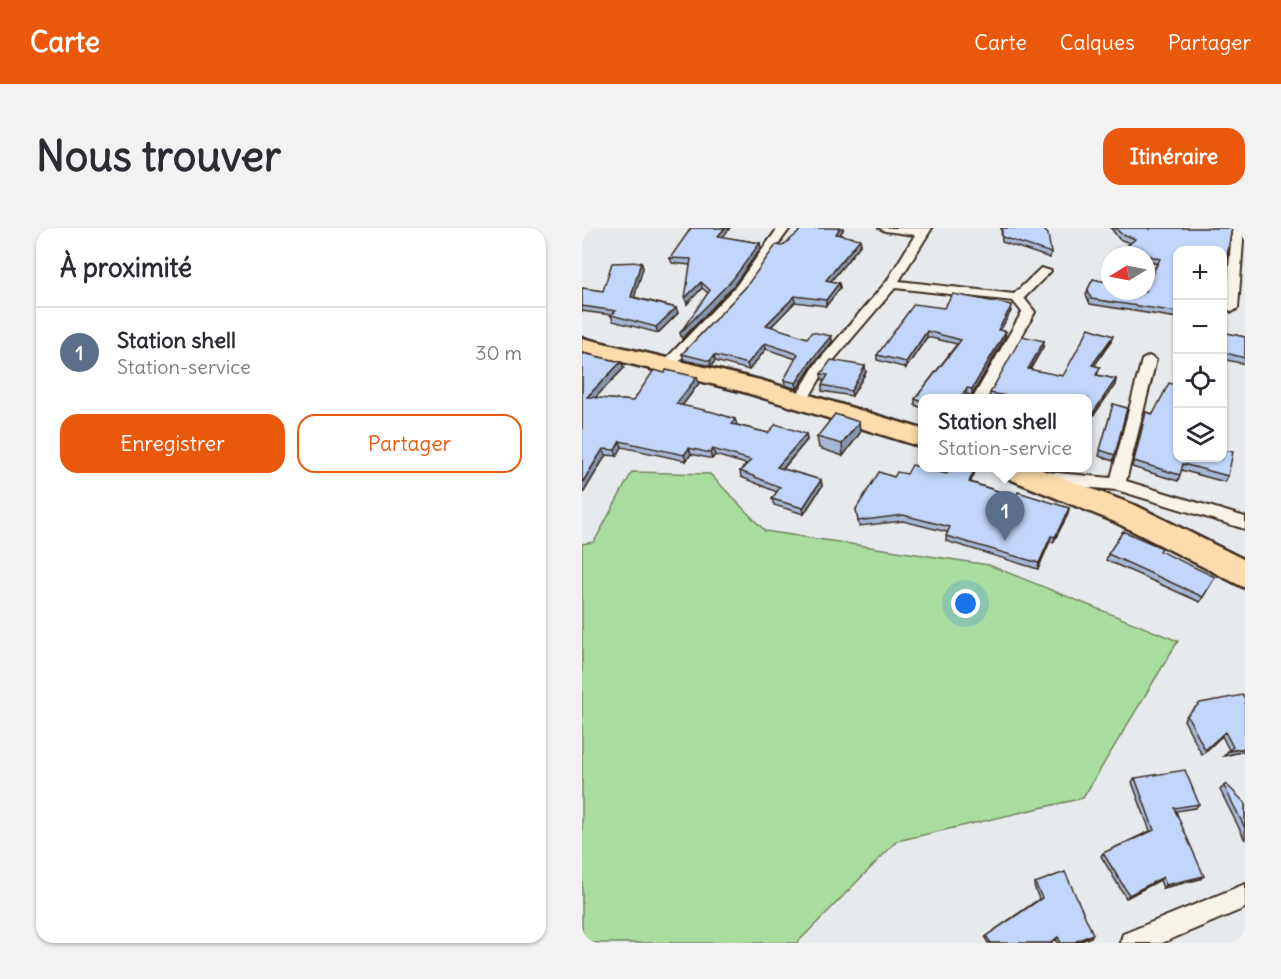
<!DOCTYPE html>
<html lang="fr">
<head>
<meta charset="utf-8">
<style>
	:root { --surface:#fff; --page:#f2f2f3; --text:#2b2b33; --muted:#7c7c81; --line:#e1e1e2; --accent:#ea580c }
	body { margin:0; font-family:Delius,sans-serif; background:var(--page); color:var(--text) }
	.controls { position:absolute; right:18px; top:18px; display:grid; overflow:hidden; border-radius:12px; box-shadow:0 2px 4px #0004 }
	.controls button { width:54px; height:54px; display:grid; place-items:center; padding:0; border:0; border-bottom:2px solid var(--line); background:var(--surface); color:var(--text); font:30px sans-serif }
	.compass { position:absolute; left:519px; top:18px; width:54px; height:54px; border-radius:50%; background:var(--surface); box-shadow:0 2px 4px #0004; rotate:260deg }
	.you { position:absolute; left:384px; top:376px; width:21px; height:21px; margin:-15px; border:4px solid #fff; border-radius:50%; background:#1a73e8; box-shadow:0 0 0 9px #1a73e833 }
	.badge { display:grid; place-items:center; width:39px; height:39px; border-radius:50%; background:var(--accent); color:#fff; font-size:20px; font-weight:700 }
	.pin { position:absolute; translate:-50% -50px; filter:drop-shadow(0 2px 3px #0008) }
	.pin::after { content:''; position:absolute; top:32px; width:21px; height:18px; background:inherit; clip-path:polygon(0 0,100% 0,50% 100%) }
	.popup { position:absolute; left:336px; top:166px; width:174px; height:78px; box-sizing:border-box; display:grid; place-content:center; border-radius:12px; background:var(--surface); filter:drop-shadow(0 2px 4px #0005); font-size:20px; white-space:nowrap; color:var(--muted) }
	.popup b { font-size:22px; color:var(--text) }
	.popup::after { content:''; position:absolute; left:50%; top:100%; margin-left:-12px; border:12px solid transparent; border-top-color:var(--surface) }
	.list { margin:0; padding:0; list-style:none }
	h2 { display:flex; justify-content:space-between; align-items:center; height:78px; margin:0; padding:0 24px; font-size:26px }
	h2 small { font-size:20px; font-weight:400; color:var(--muted) }
	.list li { display:grid; grid-template-columns:39px 1fr auto; gap:18px; align-items:center; box-sizing:border-box; height:90px; padding:0 24px; border-top:2px solid var(--line) }
	.list b { display:block; font-size:22px; white-space:nowrap }
	.list p { margin:0; font-size:20px; white-space:nowrap; color:var(--muted) }
	.list em { font-size:20px; font-style:normal; color:var(--muted) }
	.actions { display:flex; gap:12px; padding:18px 24px }
	.actions a { flex:1; padding:14px 0; border:2px solid var(--accent); border-radius:18px; text-align:center; font-size:21px; color:var(--accent) }
	.actions .main { background:var(--accent); color:#fff }
	.icon { flex:none; width:33px; height:33px; fill:none; stroke:currentColor; stroke-width:2; stroke-linecap:round; stroke-linejoin:round }
	.map { position:relative; flex:none; width:663px; height:715px; overflow:hidden; border-radius:18px }
	header { display:flex; align-items:center; gap:36px; box-sizing:border-box; height:84px; padding:0 30px; background:var(--accent); color:#fff }
	header strong { font-size:28px }
	nav { display:flex; gap:33px; margin-inline-start:auto; font-size:21px }
	.intro { display:flex; align-items:center; justify-content:space-between; box-sizing:border-box; height:144px; padding:0 36px }
	h1 { margin:0; font-size:42px }
	.button { padding:15px 27px; border-radius:18px; background:var(--accent); color:#fff; font-size:21px; font-weight:700 }
	main { display:flex; gap:36px; padding:0 36px }
	aside { flex:1; background:var(--surface); border-radius:18px; box-shadow:0 2px 4px #0004 }
	.map>svg:first-child { display:block }
	.green { fill:#a9dd9f; stroke:#72845e; stroke-width:1.5 }
	.lines { fill:none; stroke-linecap:round; stroke-linejoin:round }
	.street-casing { stroke:#3b2a1e; stroke-width:4 }
	.highway-casing { stroke:#3b2a1e; stroke-width:5 }
	.street { fill:#f7f3e8; fill-rule:evenodd }
	.highway { fill:#fcdcac; fill-rule:evenodd }
	.wall { fill:#a6b8d7; stroke:#3b2a1e; stroke-width:1.5 }
	.shaded-wall { fill:#8796af; stroke:#3b2a1e; stroke-width:1.5 }
	.building { fill:#c1d6fa; stroke:#3b2a1e; stroke-width:1.5 }
</style>
</head>
<body>
<header>
<strong>Carte</strong>
<nav><a>Carte</a><a>Calques</a><a>Partager</a></nav>
</header>
<div class="intro"><h1>Nous trouver</h1><a class="button">Itinéraire</a></div>
<main>
<aside>
<h2>À proximité<small></small></h2>
<ul class="list">
<li><span class="badge" style="background:#5c6f8a">1</span><div><b>Station shell</b><p>Station-service</p></div><em>30 m</em></li>
</ul>
<div class="actions"><a class="main">Enregistrer</a><a>Partager</a></div>
</aside>
<div class="map">
<svg width="663" height="715" viewBox="0 0 663 715">
	<rect width="100%" height="100%" fill="#e7eaed"/>
	<filter id="ink" filterUnits="userSpaceOnUse"><feTurbulence type="fractalNoise" baseFrequency=".0167" numOctaves="2"/><feDisplacementMap in="SourceGraphic" scale="12" xChannelSelector="R" yChannelSelector="G"/><feConvolveMatrix kernelMatrix="1 2 1 2 8 2 1 2 1" color-interpolation-filters="sRGB"/></filter>
	<g filter="url(#ink)">
		<path class="green" d="M50,244L128,246L183,303L407,337L596,413L501,570L315,613L215,715H0V316L12,314Z"/>
		<g class="lines">
			<g class="street-casing">
				<path id="street" d="M196,0H208L162,64L92,139H82V133L154,58Z
					M297,0H350L317,53L432,66L459,40L469,43L442,70L453,84L405,170H391L440,84L431,73L313,60L243,142L224,175H214L212,172L233,137L305,53L333,7L303,3Z
					M650,0H662L656,80L650,84L644,80Z
					M567,128L574,132L544,253L663,289V301L535,262L464,256L456,250L464,244L529,250L560,132Z
					M663,656V680L580,715H538L541,706Z"/>
			</g>
			<g class="highway-casing">
				<path id="highway" d="M0,110L178,152L340,201V219L162,164L0,124Z
					M414,240H455L555,278L663,332V360L533,294L418,247Z"/>
			</g>
			<use href="#street" class="street"/>
			<use href="#highway" class="highway"/>
		</g>
		<path class="wall" d="M419,0H460L469,25L468,30L420,14Z
			M529,0L568,1L650,0L643,39L640,44V22H596V90L508,76L504,67L506,61L511,51L528,55V63H564V57L575,36L564,32V27H547L542,25L543,20L548,15L537,11Z
			M261,2L258,6L279,16L249,53L257,55L258,60L244,78L213,74L189,99L225,110L249,108L250,114L231,136L215,161L203,157L202,152L214,131L184,121L167,142L133,133L129,138L102,132L100,126L163,60L200,18Z
			M141,9L178,15L179,20L152,57L100,111L126,65L120,60L105,76L108,37L90,35L88,30Z
			M59,34L61,40L52,69L94,80L96,85L76,105L31,93L29,87L0,83V60L21,63Z
			M430,77L429,83L418,102L423,109L390,167L384,166L381,171H340V180L333,177V171L375,116L345,109L324,140L295,132V127L362,80Z
			M640,104L663,109V136L640,131Z
			M462,113L461,119L448,142L481,148L529,113L512,138L518,139L515,147L534,151L533,157L509,191L506,190V171H407L408,165Z
			M0,125L39,134L42,140L13,170L51,173L117,155L100,178L153,191L155,197L186,205L224,206L225,212L201,241L239,252L240,258L222,286L192,277L190,271L195,264L159,249L158,243L164,236L133,227L130,231L109,226L104,233L40,219L35,228L24,227L0,267Z
			M284,144L270,168L240,163V157L242,153L240,152L239,146Z
			M596,158V195L593,200L596,230L646,248L643,254L599,242L596,253L550,239L564,184L571,186Z
			M531,176L545,180L531,233L517,228Z
			M277,194L278,205L261,228L237,220L235,209Z
			M325,246H364L434,269L487,280L486,286L471,315L468,313L456,341L364,313L365,304L321,293L277,298L274,281L312,249Z
			M526,326L633,349L618,374L524,332Z
			M663,471V523L642,528L647,522L640,508L620,527L602,492L605,487Z
			M553,550L617,576L613,580L594,583L618,651L581,660L578,652L544,670L519,628L521,625L568,603L550,554Z
			M642,558L663,575V612L638,562Z
			M453,655L509,709L494,715H476L474,711L469,715H406L403,710L404,708L457,671L452,658Z"/>
		<path class="shaded-wall" d="M143,0H148L137,14L136,8Z
			M258,0H261V2L255,11L254,6Z
			M278,11L279,16L245,58L244,52Z
			M178,15L179,20L152,57L100,111L98,105Z
			M59,34L61,40L51,74L49,69Z
			M119,54L120,60L105,76L103,70Z
			M257,55L258,60L244,78V72Z
			M213,68V74L185,103L184,97Z
			M430,77L429,83L416,107V102Z
			M94,80L96,85L76,105L74,99Z
			M345,103V109L324,140V134Z
			M424,103L423,109L390,167V161Z
			M249,108L250,114L231,136L215,161L214,155L231,130Z
			M531,108L529,113L509,143L510,137Z
			M462,113L461,119L445,147L446,141Z
			M183,115L184,121L167,142L165,136Z
			M132,127L133,133L129,138L128,133Z
			M39,134L42,140L8,175L5,169Z
			M283,138L284,144L270,168L269,163Z
			M115,149L117,155L96,183L94,176Z
			M534,151L533,157L509,191L511,185Z
			M385,160L384,166L381,171H377Z
			M277,194L278,205L261,228L260,216Z
			M224,206L225,212L197,245L195,239Z
			M38,213L40,219L35,228L33,222Z
			M107,220L109,226L104,233L102,227Z
			M21,221L24,227L0,267V255Z
			M131,221L133,227L130,231L128,225Z
			M393,240H395L386,260L387,254Z
			M239,252L240,258L222,286L221,280Z
			M487,280L486,286L471,315L473,309Z
			M469,308L468,313L456,341L457,335Z
			M663,520V523L642,528L646,523Z
			M622,648L618,651L581,660L584,657Z
			M581,649L578,652L544,670L547,667Z
			M511,706L509,709L494,715H490Z"/>
		<path class="building" d="M109,0H143L136,8L178,15L151,51L98,105L128,62L119,54L103,70L109,31L88,30Z
			M219,0H258L254,6L278,11L244,52L257,55L244,72L213,68L184,97L225,110L230,104L249,108L231,130L214,155L202,152L216,126L183,115L165,136L132,127L128,133L100,126L163,60L194,17L200,18L216,5Z
			M420,0H460L466,6L469,25L420,9Z
			M534,0H567L568,1V0H650L643,39L640,38V22H596V84L509,71L506,61L511,51L528,55V63H564V57L578,31L543,20L553,11L538,5Z
			M59,34L49,69L94,80L74,99L29,87L34,83L0,78V60L21,63L30,35Z
			M371,66L430,77L416,102L424,103L390,161L385,160L377,171H340V174L333,171L379,112L345,103L324,134L295,127L332,76L362,80Z
			M507,100L531,108L510,137L518,139L514,147L534,151L511,185L506,184V171H429L430,169L408,165L440,108L462,113L446,141L481,148Z
			M640,104L663,109V130L640,124Z
			M0,125L39,134L5,169L51,173L72,142L83,145L84,142L115,149L94,176L131,184L153,191L150,196L186,205L194,196L224,206L195,239L239,252L221,280L190,271L198,259L158,243L169,232L131,221L128,225L107,220L102,227L38,213L33,222L21,221L0,255Z
			M249,132L283,138L269,163L240,157L246,147L239,146Z
			M587,155L596,158V194L593,200H596V230H640V222L651,224L646,248L601,236L598,247L552,233L564,184L571,186Z
			M531,176L545,180L533,227L518,222Z
			M253,186L277,194L260,216L235,209Z
			M330,237L364,246L369,240H393L387,254L434,269L436,264L487,280L473,309L469,308L457,335L364,308L368,299L321,287L276,293L274,281L297,244L312,249L315,244L325,246Z
			M541,303L580,320L578,323L633,349L621,369L526,326Z
			M661,467L663,471V520L646,523L651,519L643,504L623,522L605,487L618,475Z
			M603,542L617,576L592,580L622,648L584,657L581,649L547,667L521,625L572,602L553,550Z
			M644,556L663,575V600L642,558Z
			M483,644L511,706L490,715H479L476,709L468,715H409L404,708L460,670L453,655Z"/>
	</g>
</svg>
<div class="controls">
<button>+</button>
<button>−</button>
<button><svg class="icon" aria-label="locate" viewBox="0 0 24 24"><circle cx="12" cy="12" r="6"/><path d="M12 2v4M12 18v4M2 12h4M18 12h4"/></svg></button>
<button><svg class="icon" aria-label="layers" viewBox="0 0 24 24"><path d="M12 4l9 5-9 5-9-5zM3 14l9 5 9-5"/></svg></button>
</div>
<svg class="compass" viewBox="-18 -18 36 36"><path d="M0-13l5 13h-10z" fill="#e53935"/><path d="M0 13l5-13h-10z" fill="#7c7c81"/></svg>
<div class="you"></div>
<div class="pin badge" style="left:423px;top:313px;background:#5c6f8a">1</div>
<div class="popup"><b>Station shell</b>Station-service</div>
</div>
</main>
</body>
</html>
